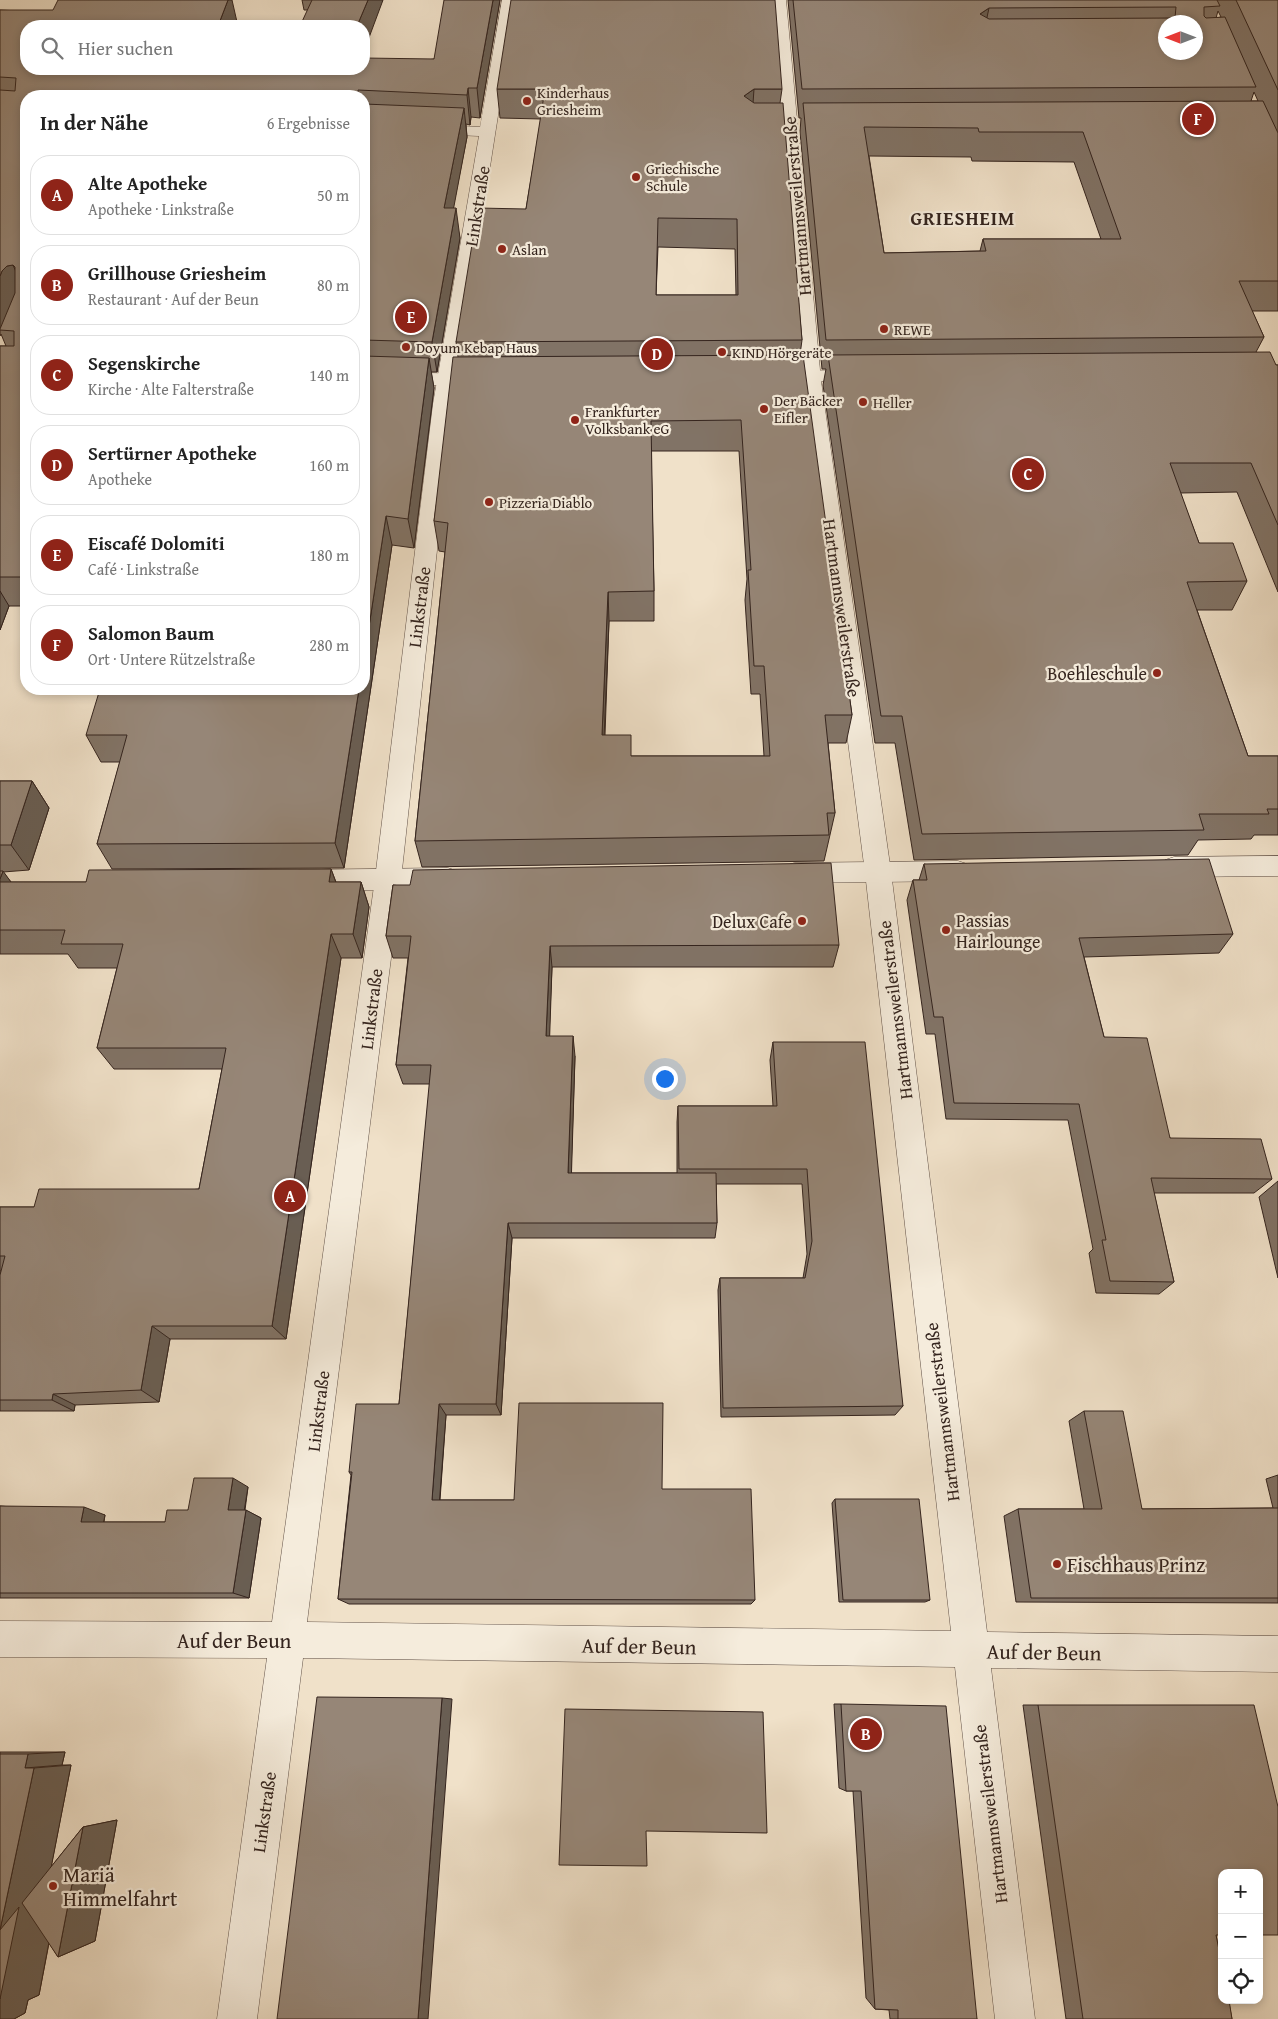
<!DOCTYPE html>
<html lang="de">
<head>
<meta charset="utf-8">
<style>
	:root { --surface:#fff; --page:#f2f2f2; --text:#222; --muted:#767676; --line:#e0e0e0; --accent:#8f2418 }
	body { margin:0; font-family:"Gentium Book Plus",serif; background:var(--page); color:var(--text) }
	.controls { position:absolute; right:15px; bottom:15px; display:grid; overflow:hidden; border-radius:10px; box-shadow:0 2px 8px #0003 }
	.controls button { width:45px; height:45px; display:grid; place-items:center; padding:0; border:0; border-bottom:1px solid var(--line); background:var(--surface); color:var(--text); font:25px sans-serif }
	.compass { position:absolute; left:1158px; top:15px; width:45px; height:45px; border-radius:50%; background:var(--surface); box-shadow:0 2px 8px #0003; rotate:270deg }
	.you { position:absolute; left:664px; top:1078px; width:18px; height:18px; margin:-12px; border:4px solid #fff; border-radius:50%; background:#1a73e8; box-shadow:0 0 0 8px #1a73e833 }
	.badge { display:grid; place-items:center; width:32px; height:32px; border-radius:50%; background:var(--accent); color:#fff; font-size:16px; font-weight:700 }
	.pin { position:absolute; translate:-50% -50%; border:2px solid #fff; box-shadow:0 1px 5px #0006 }
	.list { margin:0; padding:0; list-style:none }
	h2 { display:flex; justify-content:space-between; align-items:center; height:65px; margin:0; padding:0 20px; font-size:21px }
	h2 small { font-size:16px; font-weight:400; color:var(--muted) }
	.list li { display:grid; grid-template-columns:32px 1fr auto; gap:15px; align-items:center; box-sizing:border-box; height:80px; margin:0 10px 10px; padding:0 10px; border:1px solid var(--line); border-radius:20px }
	.list b { display:block; font-size:19px; white-space:nowrap }
	.list p { margin:0; font-size:16px; white-space:nowrap; color:var(--muted) }
	.list em { font-size:16px; font-style:normal; color:var(--muted) }
	.icon { flex:none; width:28px; height:28px; fill:none; stroke:currentColor; stroke-width:2; stroke-linecap:round; stroke-linejoin:round }
	.map { position:relative; flex:none; width:1278px; height:2019px; overflow:hidden }
	.search { position:absolute; background:var(--surface); box-shadow:0 2px 8px #0003; left:20px; top:20px; width:350px; height:55px; display:flex; align-items:center; gap:12px; box-sizing:border-box; padding:0 18px; border-radius:20px; color:var(--muted); font-size:19px }
	.panel { position:absolute; background:var(--surface); box-shadow:0 2px 8px #0003; left:20px; top:90px; width:350px; height:605px; border-radius:20px }
	.map>svg:first-child { display:block }
	.lines { fill:none; stroke-linecap:round; stroke-linejoin:round }
	.minor-casing { stroke:#635349; stroke-width:1 }
	.tertiary-casing { stroke:#635349; stroke-width:1 }
	.minor { fill:#f5ecdc; fill-rule:evenodd }
	.tertiary { fill:#f5ecdc; fill-rule:evenodd }
	.wall { fill:#817366; stroke:#34241e; fill-rule:evenodd }
	.shaded-wall { fill:#695e53; stroke:#34241e }
	.building { fill:#968677; stroke:#34241e; fill-rule:evenodd }
	.poi-dot { fill:#8f2418; stroke:#f5ecdc; stroke-width:2 }
	.labels { text-anchor:middle; dominant-baseline:central; stroke-width:4.5; stroke-linejoin:round; paint-order:stroke }
	.far-poi-label { font-size:15px; fill:#34241e; stroke:#f5ecdc; text-anchor:start }
	.street-label { font-size:18px; fill:#34241e; stroke:#f5ecdc }
	.poi-label { font-size:18px; fill:#34241e; stroke:#f5ecdc; text-anchor:end }
	.far-district-label { font-size:19px; font-weight:bold; letter-spacing:1px; fill:#34241e; stroke:#f5ecdc }
	.near-poi-label { font-size:21px; fill:#34241e; stroke:#f5ecdc; text-anchor:start }
	.near-street-label { font-size:21px; fill:#34241e; stroke:#f5ecdc }
</style>
</head>
<body>
<div class="map">
<svg width="1278" height="2019" viewBox="0 0 1278 2019">
	<rect width="100%" height="100%" fill="#f0e1c9"/>
	<filter id="stains"><feTurbulence type="fractalNoise" baseFrequency=".004" numOctaves="4"/><feColorMatrix values="0 0 0 0 .2 0 0 0 0 .09 0 0 0 0 .02 0 0 0 .5 -.17"/></filter>
	<radialGradient id="worn" r=".72"><stop offset=".6" stop-color="#630" stop-opacity="0"/><stop offset="1" stop-color="#630" stop-opacity=".3"/></radialGradient>
	<g class="lines">
		<g class="minor-casing">
			<path id="minor" d="M502,0H516L453,404L401,879L307,1622L951,1631L865,872L801,381L772,0H786L821,381L891,872L987,1632L1278,1636V1672L991,1668L1035,2019H995L955,1667L303,1658L257,2019H217L267,1658L0,1657V1621L272,1622L375,879L433,404L479,136L364,131V121L480,127Z"/>
		</g>
		<g class="tertiary-casing">
			<path id="tertiary" d="M862,370L869,372L872,376L869,380L770,383L763,381L760,377L763,373L770,371Z
				M364,372L487,374L494,376L497,380L494,384L487,386L364,384Z
				M1278,856V876L1174,877L1165,874L1161,867L1165,860L1174,857Z
				M958,861L967,864L971,871L967,878L958,881L794,883L785,880L781,873L785,866L794,863Z
				M448,868L457,871L461,878L457,885L448,888L299,892L290,888L286,881L290,874L299,870Z"/>
		</g>
		<use href="#minor" class="minor"/>
		<use href="#tertiary" class="tertiary"/>
	</g>
	<path class="wall" d="M302,0H383L308,10H304Z
		M500,0L480,118L471,117L470,125L466,124L467,137L453,208L460,238L437,372H431L434,388L414,548L392,545L344,868L112,869L97,844L120,762H101L86,735L364,689V96H26V606H9L0,630V346H6L1,334L0,336V10L237,22L236,26H26V69H364L434,59Z
		M788,0H1278V311H1252L1264,337L1256,352L1276,365H1278V592L1237,492L1180,493L1199,543L1247,581L1232,610H1197L1248,756H1278V835H1254L1251,839L1198,840L1188,855L914,860L895,743H875L823,385L826,369H822L800,132L801,118H799ZM1218,11L1221,17L1216,18ZM1254,92L1258,101H1251ZM869,156L971,157L972,161L1074,162L1101,239H983L980,251L884,253Z
		M497,89H782L780,103L802,340L800,355L852,715L846,743H828L835,813L824,861L422,867L415,841L445,552L439,551L434,521L458,357L456,342L526,209L541,119L500,118ZM658,247L735,249L736,295H656ZM651,451H739L747,579L745,600L751,694H760L764,756H631L605,735L609,621H654V591Z
		M0,781H32L49,808L29,870L3,872L11,882H86L331,869L336,882H361L369,907L362,958H341L286,1339H170L159,1402L75,1405L74,1411H0V1275L1,1271H0V1207H34L199,1189L222,1069H114L97,1048L117,968H78L68,954H0Z
		M924,864L1233,934L1219,953L1084,957L1104,1037L1170,1138L1272,1179L1254,1193H1154L1174,1282L1159,1294L1096,1293L1089,1253L1093,1249L1068,1120L946,1119L935,1034H926L907,900L913,880H919Z
		M393,885L839,945L833,967H552L549,1036L575,1056L571,1173H677V1122L678,1106H773L770,1060L773,1042L903,1406L895,1415L721,1417L718,1290L720,1278H803L807,1254L802,1184H716L717,1223L715,1238H512L501,1415H446L440,1500H514L662,1489L755,1600L751,1604H349L338,1599L351,1475L349,1472L399,1404L430,1084H403L396,1065L408,958H393L386,936Z
		M1278,1181V1278L1259,1197Z
		M1084,1411L1142,1509L1273,1508L1266,1479L1278,1475V1603L1016,1602L1004,1516L1018,1509H1084L1069,1421Z
		M248,1487L245,1510L261,1518L249,1598H0V1506L105,1515L104,1522H165L188,1510Z
		M835,1499L930,1600L925,1602H839L832,1503Z
		M834,1704H841L977,2019H890L889,2010L875,2009L866,1998L853,1791H846L839,1788Z
		M1023,1705H1038L1216,1935L1232,2019H1066Z
		M0,1752H65L62,1765H71L51,1867L83,1827L117,1820L95,1941L58,1957L49,1943L39,1995L28,2000L25,2013L14,2019H0Z"/>
	<path class="shaded-wall" d="M228,0H232L237,22L236,26H218Z
		M368,0H383L364,51V26H357Z
		M493,0H500L480,118L477,88Z
		M989,8L983,36L980,14Z
		M468,88L471,117L470,125L467,95Z
		M754,89L752,118L744,96Z
		M464,108L467,137L448,238L444,208Z
		M456,208L460,238L437,372L432,342Z
		M13,265L26,295L0,330V276L2,271L7,266Z
		M429,358L434,388L414,548L408,519Z
		M386,516L392,545L344,868L335,843L359,689H364V659Z
		M0,591L9,606L0,630Z
		M608,592L609,621L603,762L602,735Z
		M32,781L49,808L29,870L11,845Z
		M331,869L340,894L329,882Z
		M3,871L21,896L0,883V879Z
		M361,882L369,907L362,958L353,934Z
		M331,934L341,958L286,1339L272,1326Z
		M550,946L552,967L549,1056L546,1036Z
		M573,1036L575,1056L571,1189L568,1173Z
		M508,1223L512,1238L501,1415L496,1404Z
		M152,1326L170,1339L159,1402L141,1390Z
		M53,1394L75,1405L74,1411L52,1400Z
		M439,1404L446,1415L439,1507L432,1500Z
		M233,1478L248,1487L243,1518L228,1510Z
		M84,1507L105,1515L102,1530L81,1522Z
		M246,1510L261,1518L249,1598L233,1593Z
		M442,1698L452,1699L428,2019H418Z
		M65,1752L62,1765L25,1768L28,1754Z
		M71,1765L45,1899L58,1894L39,1995L28,2000L25,2013L14,2019H0V1930L34,1768Z
		M117,1820L95,1941L58,1957L83,1827Z"/>
	<path class="building" d="M58,0H228L218,26H26V69H364V58L434,59L444,0H493L477,88H468L467,95L358,90V96H26V577H0V346H14V331L0,330V329L15,293V267L13,265L7,266L2,271L0,276V90L15,91L16,78L0,77V10H53Z
		M312,0H368L357,26H300Z
		M511,0H775L782,89H754L744,96L754,103H783L802,340L456,342L478,208L526,209L545,89H497ZM658,218L737,219L738,295H656Z
		M793,0H1217L1220,6L1204,7V16L1206,18L1225,17L1256,87L802,89ZM1176,7L1175,18L989,19L980,14L989,8ZM1166,22H1196V52H1166Z
		M1236,0H1278V90Z
		M1263,101L1278,133V281H1239L1264,337L826,340L803,103ZM864,127L978,128L979,132H1083L1121,239H983L986,251L884,253Z
		M364,104L464,108L444,208H456L432,342L364,340Z
		M1270,352L1276,365H1278V525L1251,463H1170L1199,543H1233L1247,581L1187,582L1248,756H1278V809H1267L1269,814H1199L1204,830L922,834L902,716H881L828,355Z
		M803,355L852,715H825L835,813H827L829,835L415,841L448,523L434,521L453,357ZM741,420L751,570H748L754,666H764L770,756H631V735H602L608,592L654,591L651,421Z
		M364,356L429,358L408,519L386,516L364,659Z
		M100,689H359L335,843L97,844L127,735H86Z
		M0,781H32L11,845H0Z
		M1209,859L1233,934L1079,938L1104,1037L1147,1038L1170,1138L1261,1139L1272,1179L1151,1178L1174,1282L1110,1281L1102,1240H1106L1079,1104L954,1103L943,1017H934L913,880H927L924,864Z
		M831,863L839,945L550,946L546,1036H573L568,1173H716L717,1223H508L496,1404H439L432,1500H514L519,1403H663L662,1489H751L755,1600L338,1599L352,1472H349L356,1404H399L431,1065H396L411,936H386L393,885H410L413,870Z
		M331,869L329,882H361L353,934H331L272,1326H152L141,1390L53,1394L52,1400H0V1275L5,1256H0V1207H34L39,1189H199L226,1048H97L123,944H61L65,930H0V882H86L89,870Z
		M0,871H3L0,879Z
		M773,1042H865L903,1406L723,1408L720,1278H805L812,1241L807,1169H679L678,1106H777Z
		M1084,1411H1123L1142,1509L1278,1508V1598H1031L1018,1509H1102Z
		M194,1478H233L228,1510H246L233,1593H0V1506L84,1507L81,1522H165L167,1510H188Z
		M835,1499H919L930,1600H843Z
		M317,1697L442,1698L418,2019H277Z
		M841,1704L946,1706L977,2019H898V2010L875,2009L861,1791H846Z
		M1038,1705H1254L1278,1807V1935H1259V1873H1222V1935H1216L1222,1965V2000H1229L1232,2019H1083Z
		M565,1709L763,1712L767,1833L646,1831L647,1866L559,1865Z
		M0,1754H28L25,1768H34L0,1930L19,1907L0,1999Z
		M83,1827L58,1957L22,1903Z"/>
	<g class="poi-dot">
		<circle cx="527" cy="101" r="5"/>
		<circle cx="636" cy="177" r="5"/>
		<circle cx="502" cy="249" r="5"/>
		<circle cx="884" cy="329" r="5"/>
		<circle cx="406" cy="347" r="5"/>
		<circle cx="722" cy="352" r="5"/>
		<circle cx="863" cy="402" r="5"/>
		<circle cx="764" cy="409" r="5"/>
		<circle cx="575" cy="420" r="5"/>
		<circle cx="489" cy="502" r="5"/>
		<circle cx="1157" cy="673" r="5"/>
		<circle cx="802" cy="921" r="5"/>
		<circle cx="946" cy="930" r="5"/>
		<circle cx="1057" cy="1564" r="5"/>
		<circle cx="53" cy="1886" r="5"/>
	</g>
	<g class="labels">
		<g class="far-poi-label">
			<text x="537" y="92">Kinderhaus<tspan x="537" dy="17">Griesheim</tspan></text>
			<text x="646" y="168">Griechische<tspan x="646" dy="17">Schule</tspan></text>
			<text x="512" y="249">Aslan</text>
			<text x="894" y="329">REWE</text>
			<text x="416" y="347">Doyum Kebap Haus</text>
			<text x="732" y="352">KIND Hörgeräte</text>
			<text x="774" y="400">Der Bäcker<tspan x="774" dy="17">Eifler</tspan></text>
			<text x="873" y="402">Heller</text>
			<text x="585" y="411">Frankfurter<tspan x="585" dy="17">Volksbank eG</tspan></text>
			<text x="499" y="502">Pizzeria Diablo</text>
		</g>
		<g class="street-label">
			<text transform="translate(477 206) rotate(-81)">Linkstraße</text>
			<text transform="translate(797 206) rotate(-95)">Hartmannsweilerstraße</text>
			<text transform="translate(419 607) rotate(-83)">Linkstraße</text>
			<text transform="translate(842 608) rotate(82)">Hartmannsweilerstraße</text>
			<text transform="translate(371 1009) rotate(-83)">Linkstraße</text>
			<text transform="translate(895 1010) rotate(-97)">Hartmannsweilerstraße</text>
			<text transform="translate(318 1411) rotate(-83)">Linkstraße</text>
			<text transform="translate(942 1412) rotate(-97)">Hartmannsweilerstraße</text>
			<text transform="translate(264 1812) rotate(-82)">Linkstraße</text>
			<text transform="translate(990 1814) rotate(-97)">Hartmannsweilerstraße</text>
		</g>
		<g class="poi-label">
			<text x="1147" y="673">Boehleschule</text>
			<text x="956" y="920" text-anchor="start">Passias<tspan x="956" dy="21">Hairlounge</tspan></text>
			<text x="792" y="921">Delux Cafe</text>
		</g>
		<g class="far-district-label">
			<text x="963" y="218">GRIESHEIM</text>
		</g>
		<g class="near-poi-label">
			<text x="1067" y="1564">Fischhaus Prinz</text>
			<text x="63" y="1874">Mariä<tspan x="63" dy="24">Himmelfahrt</tspan></text>
		</g>
		<g class="near-street-label">
			<text x="234" y="1640">Auf der Beun</text>
			<text transform="translate(639 1646) rotate(1)">Auf der Beun</text>
			<text transform="translate(1044 1652) rotate(1)">Auf der Beun</text>
		</g>
	</g>
	<rect width="100%" height="100%" filter="url(#stains)"/>
	<rect width="100%" height="100%" fill="url(#worn)"/>
</svg>
<div class="controls">
<button>+</button>
<button>−</button>
<button><svg class="icon" aria-label="locate" viewBox="0 0 24 24"><circle cx="12" cy="12" r="6"/><path d="M12 2v4M12 18v4M2 12h4M18 12h4"/></svg></button>
</div>
<svg class="compass" viewBox="-18 -18 36 36"><path d="M0-13l5 13h-10z" fill="#e53935"/><path d="M0 13l5-13h-10z" fill="#767676"/></svg>
<div class="you"></div>
<div class="pin badge" style="left:290px;top:1196px">A</div>
<div class="pin badge" style="left:866px;top:1734px">B</div>
<div class="pin badge" style="left:1028px;top:474px">C</div>
<div class="pin badge" style="left:657px;top:354px">D</div>
<div class="pin badge" style="left:411px;top:317px">E</div>
<div class="pin badge" style="left:1198px;top:119px">F</div>
<div class="search"><svg class="icon" aria-label="search" viewBox="0 0 24 24"><circle cx="10" cy="10" r="6"/><path d="M15 15l6 6"/></svg>Hier suchen</div>
<section class="panel">
<h2>In der Nähe<small>6 Ergebnisse</small></h2>
<ul class="list">
<li><span class="badge">A</span><div><b>Alte Apotheke</b><p>Apotheke · Linkstraße</p></div><em>50 m</em></li>
<li><span class="badge">B</span><div><b>Grillhouse Griesheim</b><p>Restaurant · Auf der Beun</p></div><em>80 m</em></li>
<li><span class="badge">C</span><div><b>Segenskirche</b><p>Kirche · Alte Falterstraße</p></div><em>140 m</em></li>
<li><span class="badge">D</span><div><b>Sertürner Apotheke</b><p>Apotheke</p></div><em>160 m</em></li>
<li><span class="badge">E</span><div><b>Eiscafé Dolomiti</b><p>Café · Linkstraße</p></div><em>180 m</em></li>
<li><span class="badge">F</span><div><b>Salomon Baum</b><p>Ort · Untere Rützelstraße</p></div><em>280 m</em></li>
</ul>
</section>
</div>
</body>
</html>
